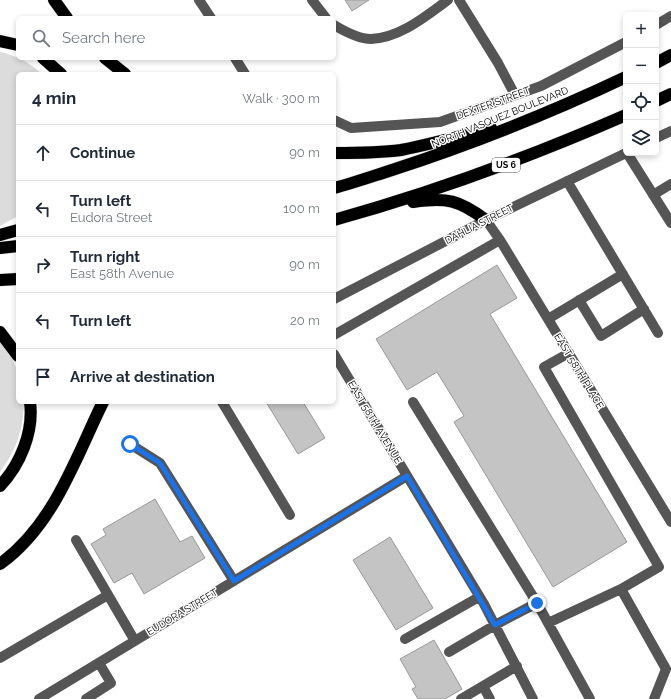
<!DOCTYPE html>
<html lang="en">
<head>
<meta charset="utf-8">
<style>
	:root { --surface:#fff; --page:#f2f2f3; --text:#1f2937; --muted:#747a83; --line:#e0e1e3 }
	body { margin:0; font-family:Raleway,sans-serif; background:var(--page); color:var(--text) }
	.controls { position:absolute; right:12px; top:12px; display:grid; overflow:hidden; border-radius:6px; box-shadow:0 2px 6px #0003 }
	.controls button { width:36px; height:36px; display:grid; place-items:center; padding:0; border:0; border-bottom:1px solid var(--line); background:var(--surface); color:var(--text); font:20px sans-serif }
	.stop { position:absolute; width:12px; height:12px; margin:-9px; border:3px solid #1a73e8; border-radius:50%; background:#fff }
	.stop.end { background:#1a73e8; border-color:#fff; box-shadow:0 1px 4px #0008 }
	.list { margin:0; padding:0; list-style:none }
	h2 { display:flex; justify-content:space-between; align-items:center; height:52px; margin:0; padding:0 16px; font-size:17px }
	h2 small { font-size:13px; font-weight:400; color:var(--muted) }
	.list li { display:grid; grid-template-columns:26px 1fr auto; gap:12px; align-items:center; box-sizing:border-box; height:56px; padding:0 16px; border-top:1px solid var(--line) }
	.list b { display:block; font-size:15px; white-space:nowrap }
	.list p { margin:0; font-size:13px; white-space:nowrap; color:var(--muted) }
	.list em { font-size:13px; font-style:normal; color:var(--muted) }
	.icon { flex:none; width:22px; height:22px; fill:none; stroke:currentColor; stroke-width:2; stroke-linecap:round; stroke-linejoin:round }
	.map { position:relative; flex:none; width:671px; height:699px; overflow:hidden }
	.search { position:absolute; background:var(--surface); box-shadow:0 2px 6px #0003; left:16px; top:16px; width:320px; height:44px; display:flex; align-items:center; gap:10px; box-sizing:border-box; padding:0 14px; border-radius:6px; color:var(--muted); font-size:15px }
	.panel { position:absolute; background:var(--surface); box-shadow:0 2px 6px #0003; left:16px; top:72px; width:320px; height:332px; border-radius:6px }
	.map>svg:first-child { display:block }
	.green { fill:#dcdcdc }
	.building { fill:#c4c4c4; stroke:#999 }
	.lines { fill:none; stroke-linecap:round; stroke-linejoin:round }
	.highway-casing { stroke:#dbdbdb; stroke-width:13 }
	.minor { stroke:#555; stroke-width:10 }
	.highway { stroke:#000; stroke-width:12 }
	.route { stroke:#1a73e8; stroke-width:5 }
	.labels { text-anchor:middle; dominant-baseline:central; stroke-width:3; stroke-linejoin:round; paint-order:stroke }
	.shield { fill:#fff; stroke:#4c4c4c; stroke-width:1 }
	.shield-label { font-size:9px; font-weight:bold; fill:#000 }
	.street-label { font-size:10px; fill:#000; stroke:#fff }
</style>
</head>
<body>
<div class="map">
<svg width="671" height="699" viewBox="0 0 671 699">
	<rect width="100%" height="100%" fill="#fff"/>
	<path class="green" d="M0,52C16,55 30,63 42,74H18V216L0,226Z
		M0,341L12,358L18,372V402H24C23,430 17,449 0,472Z"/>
	<path class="building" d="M345,0H369L352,11Z
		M497,265L517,298L490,314L627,542L553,587L454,422L464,416L437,372L407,390L376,339Z
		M266,402H303L325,438L298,454Z
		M155,499L180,542L192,536L205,558L144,594L132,573L114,583L91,544L106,535L103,529Z
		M390,537L433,608L396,630L353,560Z
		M434,640L462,689L445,699H418L412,689L416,687L400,659Z"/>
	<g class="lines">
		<g class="highway-casing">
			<path id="highway" d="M54,0L67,18
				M0,41L18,45
				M43,58L61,74
				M105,58L125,74
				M656,63L671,55
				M656,101L671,94
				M334,153C356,153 379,153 401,150C432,144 461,136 491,128
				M334,188C353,183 373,176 392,170C472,144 550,113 626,77
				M413,202C447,197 459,200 486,220
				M334,220C435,192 530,157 626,115
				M0,235L18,230
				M0,248L18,246
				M0,280L18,279
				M0,332L18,356
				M0,486C20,465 34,432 30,402
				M0,564C54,525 75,459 103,402"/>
		</g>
		<path class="minor" d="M199,0L211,18
			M312,0L326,18
			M459,0L498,63L515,95
			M334,25C344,31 359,39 371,39C400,38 426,16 448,0
			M656,25L671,16
			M235,58L245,74
			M334,120L351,128L440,122L541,86L626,42
			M656,138L671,131
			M627,153L671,223
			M567,181L658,333
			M653,195L671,184
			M486,220L500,240L671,522
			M334,299L486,220L626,153
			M579,300L601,336L644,309
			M548,319L623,274
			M334,335L500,240
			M569,353L544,367L659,567L621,589
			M334,354L484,604L533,699
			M222,402L290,515
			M413,402L537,603L495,625L449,652
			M130,444L160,463L234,581
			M76,540L135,641
			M537,603L590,699
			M548,623L621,589L666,669L654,699
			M405,639L479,597
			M0,658L108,595
			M39,699L407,476
			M86,699L111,683L99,663
			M461,699L483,686
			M490,699L483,686L517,666"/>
		<use href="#highway" class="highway"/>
	</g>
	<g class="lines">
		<path class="route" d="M130,444L160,463L234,581L407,476L495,625L537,603"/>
	</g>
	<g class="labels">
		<rect class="shield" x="492" y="158" width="28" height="14" rx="3"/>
		<g class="shield-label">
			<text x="506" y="165">US 6</text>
		</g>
		<g class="street-label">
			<text transform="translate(493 103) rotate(-20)">DEXTER STREET</text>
			<text transform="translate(500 117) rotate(-22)">NORTH VASQUEZ BOULEVARD</text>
			<text transform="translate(479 224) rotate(-27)">DAHLIA STREET</text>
			<text transform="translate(579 371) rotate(59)">EAST 58TH PLACE</text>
			<text transform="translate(375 422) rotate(59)">EAST 58TH AVENUE</text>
			<text transform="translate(182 612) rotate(-31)">EUDORA STREET</text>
		</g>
	</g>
</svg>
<div class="controls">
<button>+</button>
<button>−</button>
<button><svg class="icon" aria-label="locate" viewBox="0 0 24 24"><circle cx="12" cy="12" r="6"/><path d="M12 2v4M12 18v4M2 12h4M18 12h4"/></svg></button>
<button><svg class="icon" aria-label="layers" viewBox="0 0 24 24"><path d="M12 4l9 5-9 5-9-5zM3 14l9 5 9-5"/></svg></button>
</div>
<div class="stop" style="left:130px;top:444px"></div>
<div class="stop end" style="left:537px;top:603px"></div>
<div class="search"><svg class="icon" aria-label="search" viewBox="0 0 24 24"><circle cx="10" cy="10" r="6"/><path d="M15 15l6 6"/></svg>Search here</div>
<section class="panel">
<h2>4 min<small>Walk · 300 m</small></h2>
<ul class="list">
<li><svg class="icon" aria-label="ahead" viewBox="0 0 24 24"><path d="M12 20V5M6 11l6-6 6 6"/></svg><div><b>Continue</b></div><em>90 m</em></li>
<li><svg class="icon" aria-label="left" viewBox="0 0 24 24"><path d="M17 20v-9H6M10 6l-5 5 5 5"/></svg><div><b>Turn left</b><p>Eudora Street</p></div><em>100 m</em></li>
<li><svg class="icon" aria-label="right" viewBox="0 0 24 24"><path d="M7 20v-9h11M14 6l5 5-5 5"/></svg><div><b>Turn right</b><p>East 58th Avenue</p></div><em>90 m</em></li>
<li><svg class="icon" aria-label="left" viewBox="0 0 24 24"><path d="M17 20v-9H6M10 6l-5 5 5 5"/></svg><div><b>Turn left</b></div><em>20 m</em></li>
<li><svg class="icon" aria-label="arrive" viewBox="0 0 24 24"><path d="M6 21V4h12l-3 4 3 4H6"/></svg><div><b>Arrive at destination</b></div></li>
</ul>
</section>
</div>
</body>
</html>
